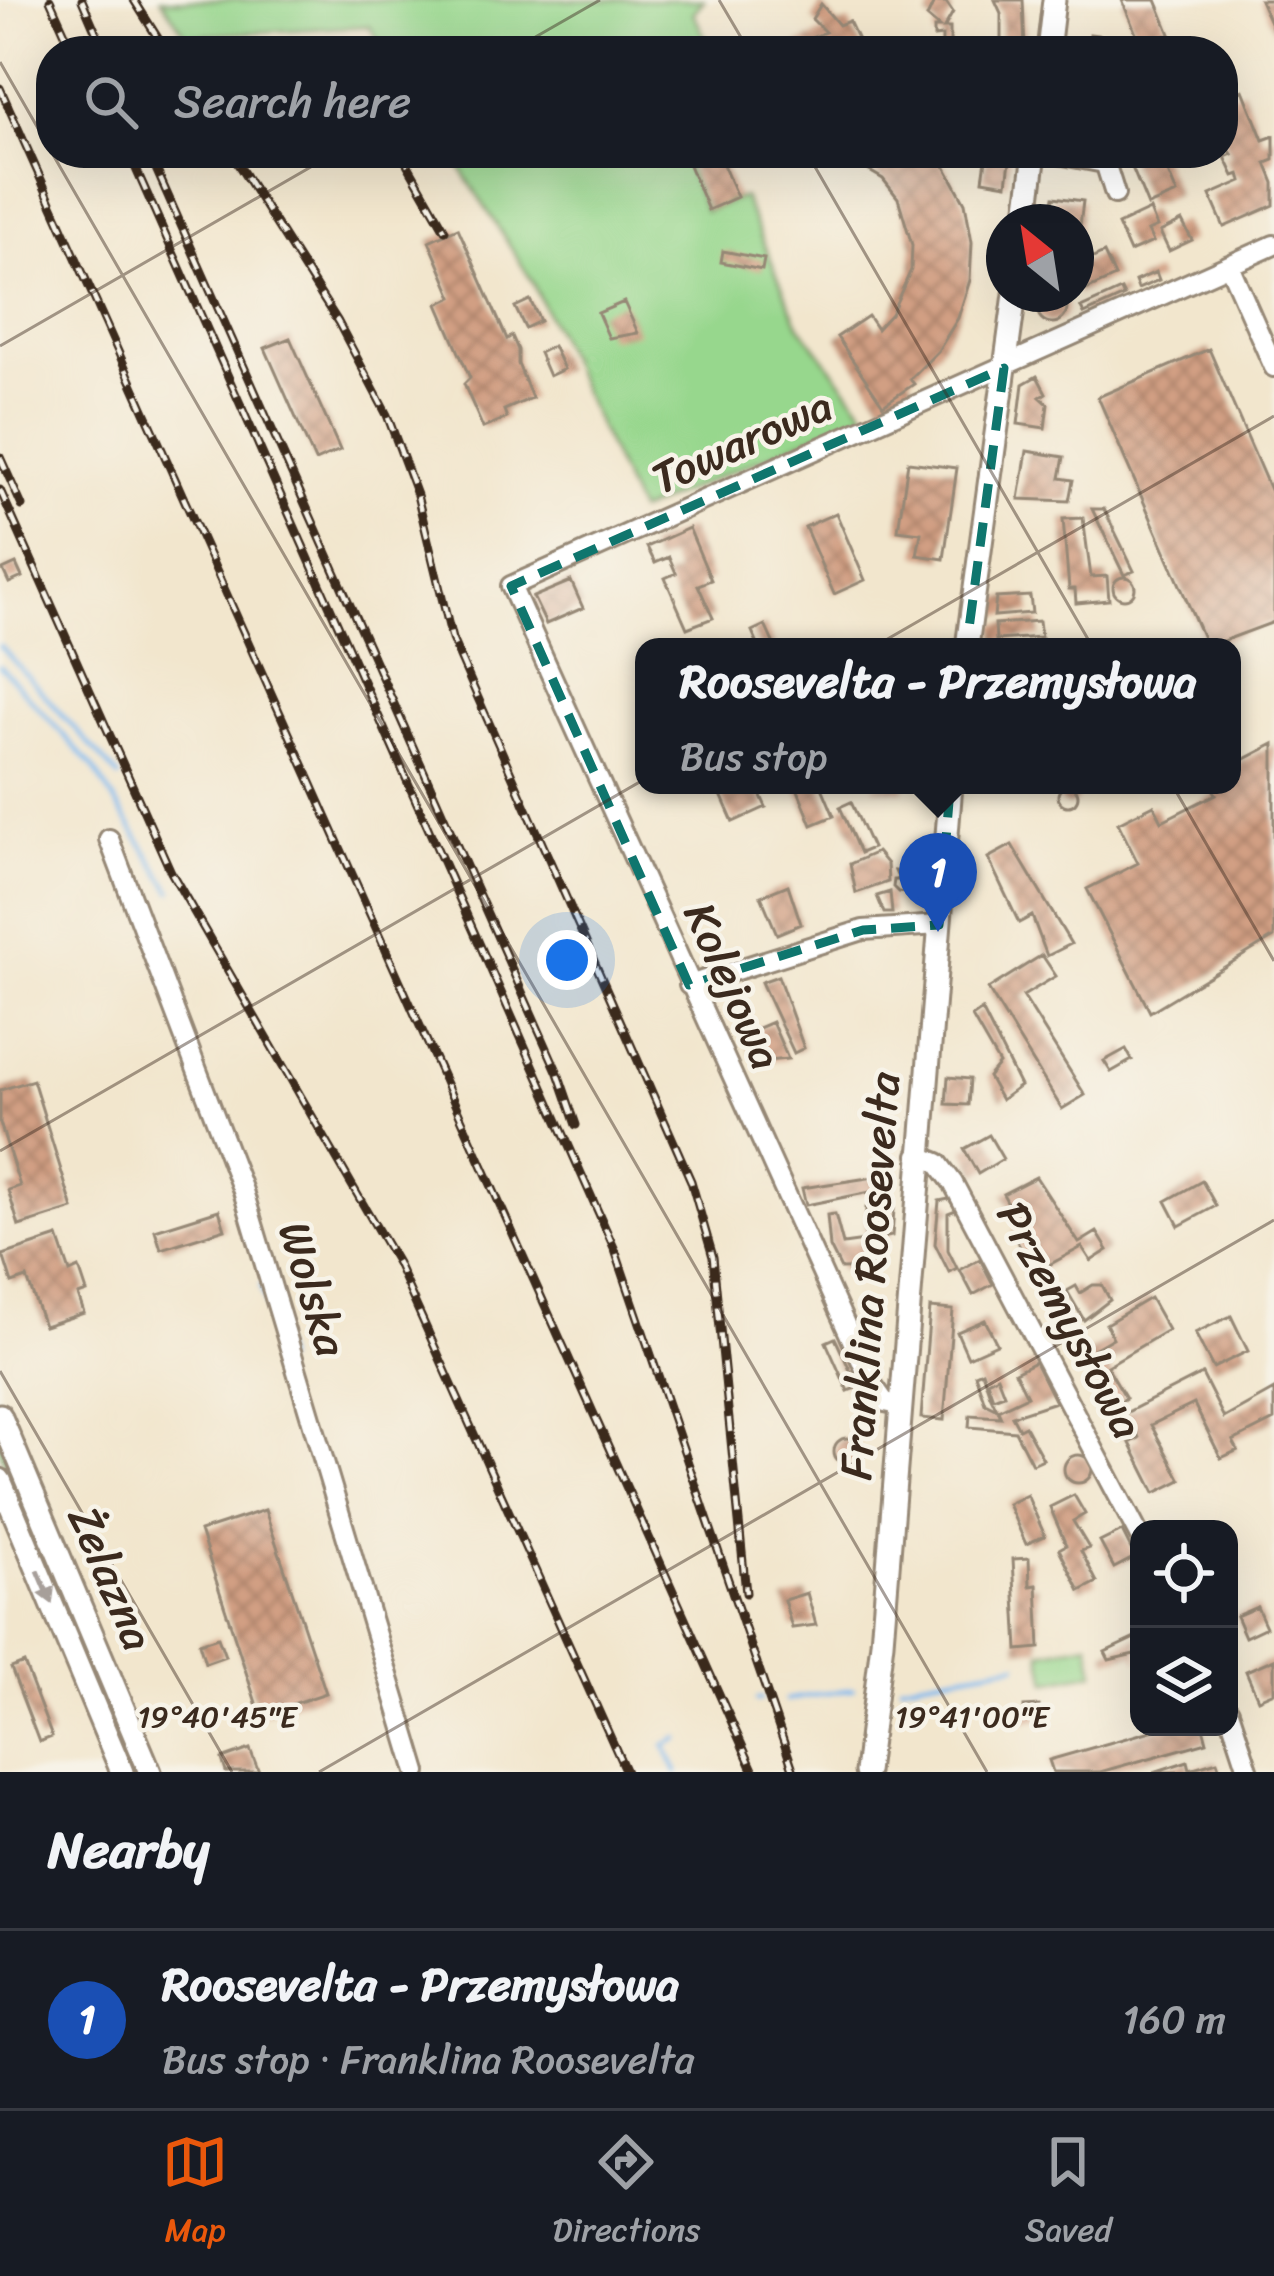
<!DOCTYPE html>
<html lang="en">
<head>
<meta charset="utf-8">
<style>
	:root { --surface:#171b24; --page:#20242c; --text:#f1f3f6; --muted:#9ea1a6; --line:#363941; --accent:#ea580c }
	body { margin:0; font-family:Sriracha,sans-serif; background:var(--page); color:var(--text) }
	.controls { position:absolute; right:36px; bottom:36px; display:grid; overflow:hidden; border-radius:24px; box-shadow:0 12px 48px #0002 }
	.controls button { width:108px; height:108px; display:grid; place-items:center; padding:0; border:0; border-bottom:3px solid var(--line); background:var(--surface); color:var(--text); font:60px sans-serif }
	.compass { position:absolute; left:986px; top:204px; width:108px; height:108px; border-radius:50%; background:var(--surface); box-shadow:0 12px 48px #0002; rotate:330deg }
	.you { position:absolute; left:567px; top:960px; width:42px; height:42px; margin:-30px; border:9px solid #fff; border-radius:50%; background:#1a73e8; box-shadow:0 0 0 18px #1a73e833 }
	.badge { display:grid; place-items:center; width:78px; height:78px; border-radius:50%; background:var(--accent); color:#fff; font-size:39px; font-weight:700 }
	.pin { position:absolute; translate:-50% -99px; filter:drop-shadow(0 3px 6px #0008) }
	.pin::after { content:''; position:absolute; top:63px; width:42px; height:36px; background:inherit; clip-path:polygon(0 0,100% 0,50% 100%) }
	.popup { position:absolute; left:635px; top:638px; width:606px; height:156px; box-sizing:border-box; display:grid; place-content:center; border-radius:24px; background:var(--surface); filter:drop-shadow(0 3px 9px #0005); font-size:39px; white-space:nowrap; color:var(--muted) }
	.popup b { font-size:45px; color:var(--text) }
	.popup::after { content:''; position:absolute; left:50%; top:100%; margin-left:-24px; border:24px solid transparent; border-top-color:var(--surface) }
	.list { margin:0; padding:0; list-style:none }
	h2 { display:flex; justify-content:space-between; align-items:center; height:156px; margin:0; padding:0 48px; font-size:51px }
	h2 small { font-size:39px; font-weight:400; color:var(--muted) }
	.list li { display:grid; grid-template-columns:78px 1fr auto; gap:36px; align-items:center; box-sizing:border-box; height:180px; padding:0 48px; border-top:3px solid var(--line) }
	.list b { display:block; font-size:45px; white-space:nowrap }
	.list p { margin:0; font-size:39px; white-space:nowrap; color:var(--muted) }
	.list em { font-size:39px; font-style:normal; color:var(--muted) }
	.icon { flex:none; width:66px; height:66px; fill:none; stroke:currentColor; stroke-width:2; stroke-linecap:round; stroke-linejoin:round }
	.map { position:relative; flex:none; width:1274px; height:1772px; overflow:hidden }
	.search { position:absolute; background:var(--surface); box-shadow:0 12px 48px #0002; left:36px; right:36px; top:36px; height:132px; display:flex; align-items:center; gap:30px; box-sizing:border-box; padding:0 42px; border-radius:48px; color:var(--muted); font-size:45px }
	.sheet { height:336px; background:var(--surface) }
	nav { display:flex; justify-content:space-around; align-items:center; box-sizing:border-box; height:168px; border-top:3px solid var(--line); background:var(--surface); font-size:33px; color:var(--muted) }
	nav a { display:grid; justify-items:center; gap:6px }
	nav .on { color:var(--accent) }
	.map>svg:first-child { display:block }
	.green { fill:#97d78d; stroke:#698056; stroke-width:3 }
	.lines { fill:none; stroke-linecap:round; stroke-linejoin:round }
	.stream { stroke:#7ab8ee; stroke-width:4.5 }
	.building { fill:url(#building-cross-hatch) }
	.minor-casing { stroke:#968876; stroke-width:24 }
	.tertiary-casing { stroke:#968876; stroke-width:27 }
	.minor { stroke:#fff; stroke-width:18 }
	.tertiary { stroke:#fff; stroke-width:21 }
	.rail-casing { stroke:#3b2a1e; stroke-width:9 }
	.rail { stroke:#f7f3e8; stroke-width:4.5; stroke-dasharray:14; stroke-linecap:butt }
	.oneway { fill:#a79f9a }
	.marked { fill:none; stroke:#0f766e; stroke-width:9; stroke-dasharray:24 15; stroke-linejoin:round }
	.ticks { fill:none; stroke:#3b2a1e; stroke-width:3; stroke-opacity:0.45 }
	.labels { text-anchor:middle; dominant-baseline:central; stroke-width:9; stroke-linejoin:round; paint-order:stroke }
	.street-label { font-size:45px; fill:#3b2a1e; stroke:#f7f3e8 }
	.ticks-label { font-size:30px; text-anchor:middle; fill:#3b2a1e; stroke:#f7f3e8; stroke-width:9; stroke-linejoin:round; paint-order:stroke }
</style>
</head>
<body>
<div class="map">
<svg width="1274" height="1772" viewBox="0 0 1274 1772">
	<defs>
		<pattern id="building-cross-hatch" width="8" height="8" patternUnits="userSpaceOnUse" patternTransform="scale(3)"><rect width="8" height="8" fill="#d19f83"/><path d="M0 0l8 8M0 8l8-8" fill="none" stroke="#ab826b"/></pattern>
	</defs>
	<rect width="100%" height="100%" fill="#f7f3e8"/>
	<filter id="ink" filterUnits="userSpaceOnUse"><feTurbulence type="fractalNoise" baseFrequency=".00833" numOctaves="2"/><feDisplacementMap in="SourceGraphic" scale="24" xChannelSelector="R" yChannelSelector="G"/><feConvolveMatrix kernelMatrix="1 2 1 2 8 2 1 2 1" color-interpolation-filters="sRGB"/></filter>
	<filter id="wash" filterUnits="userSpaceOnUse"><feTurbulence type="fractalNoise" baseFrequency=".004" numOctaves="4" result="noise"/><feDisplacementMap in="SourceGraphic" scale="48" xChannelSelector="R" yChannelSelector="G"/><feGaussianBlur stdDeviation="2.7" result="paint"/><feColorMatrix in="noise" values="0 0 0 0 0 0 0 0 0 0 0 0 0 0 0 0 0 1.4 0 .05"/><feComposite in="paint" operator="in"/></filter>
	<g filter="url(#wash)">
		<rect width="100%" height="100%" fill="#f2e6cd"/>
		<path class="green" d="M161,0H704L693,13L712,51H386L369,26L187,36Z
			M451,153H714L686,165L705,211L743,197L799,325L866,413L638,512L532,281Z
			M0,1433L143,1772H135L0,1450Z
			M1089,1643L1095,1672L1047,1682L1041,1652Z"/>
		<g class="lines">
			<path class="stream" d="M0,646L119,777
				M0,666L93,767L172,891
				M261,1286L284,1360
				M901,1684L1017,1664
				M757,1700L761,1699
				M786,1700L853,1689
				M677,1772L665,1745L679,1738"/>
		</g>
		<g id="blocks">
			<path class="building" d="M995,0H1023L1025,51H1001V13Z
				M1122,0H1156L1170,34L1141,46Z
				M1260,0H1274V31Z
				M934,2H946L953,12L944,28H950V51H942V36L934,37V28H940L927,17Z
				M821,4L839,25L849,21L863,51H795L793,46L825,32L812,19Z
				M1090,34L1121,38L1126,51H1088Z
				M664,40L669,51H640Z
				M1243,90L1263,140L1274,136V160L1266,163L1274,183V205L1224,227L1210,195L1242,181L1240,174L1234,176L1225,157L1232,154L1223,140V98Z
				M718,153L737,197L708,210L689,165Z
				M839,153H938L965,203L972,242L970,280L958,318L938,351L910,379L914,384L883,405L837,337L868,316L877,329L891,314L911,270L912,245L898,198L883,179Z
				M987,153H1011L1007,184L983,180Z
				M1126,153H1160L1177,194L1148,206Z
				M1054,197L1083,201L1079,234L1076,222H1050Z
				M1150,210L1157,227L1148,231L1153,242L1130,252L1118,225Z
				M1182,221L1192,240L1169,251L1160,232Z
				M458,228L507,339L512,336L518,350V364L532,398L504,410L507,418L483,428L464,384L470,378L438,304L453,297L429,241Z
				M723,251L764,259L762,270L721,262Z
				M1104,253L1115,277L1077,294L1076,266Z
				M1156,272L1159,280L1138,289L1135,281Z
				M1121,290L1124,296L1084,314L1081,308Z
				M1037 308a15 15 0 1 1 30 0a15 15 0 1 1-30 0Z
				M530,300L540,321L525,328L515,307Z
				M624,302L638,333L609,338L598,313Z
				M290,338L340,450L315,461L265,348Z
				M553,346L564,369L549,376L539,353Z
				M1209,349L1274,499V622L1207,647L1098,397Z
				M1037,376L1046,393L1040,397L1048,404L1045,428L1018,424L1023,384Z
				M1027,451L1064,457L1060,478L1073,480L1069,501L1019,499Z
				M908,462L957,468L944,559L917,555L921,533L898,530Z
				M1092,509H1104L1134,571L1124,575Z
				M836,513L865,580L834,594L805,527Z
				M1083,518L1091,577L1107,576L1109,600L1076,603L1075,589H1069L1063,519Z
				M689,528L711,580L698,585L713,618L687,628L665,578L676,573L669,557L655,563L647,547Z
				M16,564L22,577L9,583L3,570Z
				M1113 588a11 11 0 1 1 22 0a11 11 0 1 1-22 0Z
				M571,581L583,608L546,624L533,597Z
				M1030,596L1032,613L994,616L996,598Z
				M1039,621L1041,637L996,640L995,624Z
				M765,625L775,647H759L752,631Z
				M1274,744V937L1150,1012L1087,889L1138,863L1118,823L1154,805L1162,821L1216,794L1211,785H1232V766Z
				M730,785H756L766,807L733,822L719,790Z
				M796,785H821L834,816L812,825Z
				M874,785H905L904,791L874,788Z
				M1058 796a10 10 0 1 1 20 0a10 10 0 1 1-20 0Z
				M851,802L872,848L860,853L840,807Z
				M1012,845L1071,944L1047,956L1032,916L1019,923L988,858Z
				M877,852L887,864L888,882L856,893L850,864Z
				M895,871L923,874L921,894L898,892L893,887L894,880H899Z
				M788,885L801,924L777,934L761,896Z
				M890,892L892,913H884L877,896Z
				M1042,955L1056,976L1023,996L1085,1095L1062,1109L988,989Z
				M778,976L804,1048L794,1053L761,982Z
				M982,1010L1020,1086L1001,1100L988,1077L999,1064L972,1017Z
				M772,1022L788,1059L756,1062L742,1035Z
				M1126,1049L1132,1060L1111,1072L1104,1061Z
				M948,1077L970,1079L968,1105L946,1104Z
				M33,1080L73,1209L19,1226L8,1190L20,1186L0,1123V1090Z
				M989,1135L1003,1159L978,1174L964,1149Z
				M888,1175L890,1188L806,1205L802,1188Z
				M1036,1177L1079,1243L1097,1232L1108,1250L1091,1261L1082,1247L1034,1273L1012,1232L1021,1227L1003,1194Z
				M1202,1181L1216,1206L1179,1226L1166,1201Z
				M949,1199L956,1210L948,1213V1250L957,1268L949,1272L935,1244L939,1201Z
				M866,1208L894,1209L892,1236L876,1239L874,1268L841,1269L830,1247L827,1215L835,1214L843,1244L865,1241Z
				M219,1210L225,1229L161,1249L155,1230Z
				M58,1237L70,1272L79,1268L87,1292L78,1295L84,1313L44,1326L27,1278L12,1283L3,1255Z
				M980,1259L993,1284L973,1295L960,1270Z
				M1093,1285H1102L1110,1300L1084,1320L1067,1291L1076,1286L1080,1293Z
				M1150,1298L1168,1330L1107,1366L1126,1398L1108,1409L1078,1358L1113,1338L1106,1324Z
				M930,1308L953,1310L944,1420L921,1418Z
				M1231,1316L1248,1351L1213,1368L1195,1333Z
				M985,1320L997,1344L968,1357L957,1332Z
				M835,1338L858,1387L848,1391L826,1342Z
				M1035,1362L1055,1402L1012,1416L1019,1429L1025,1426L1043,1459L1032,1464L1015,1431L969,1427L970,1415L1001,1417L998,1410L1027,1396L1015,1372Z
				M982,1371L990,1395L997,1409L985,1403L975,1374Z
				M1202,1374L1224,1418L1274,1390V1420L1233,1441L1238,1450L1221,1458L1194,1404L1151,1425L1181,1480L1155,1493L1130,1443L1139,1438L1137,1433L1124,1439L1114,1419Z
				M997,1376L1004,1394L993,1398L987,1381Z
				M834 1451a13 13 0 1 1 26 0a13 13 0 1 1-26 0Z
				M1064 1469a14 14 0 1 1 28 0a14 14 0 1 1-28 0Z
				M1027,1495L1045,1536L1026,1544L1008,1504Z
				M1074,1495L1085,1514L1073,1521L1089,1548L1081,1551L1097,1582L1080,1591L1059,1549L1066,1545L1050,1507Z
				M265,1510L326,1693L260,1715L200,1531Z
				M1122,1531L1135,1557L1114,1568L1100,1542Z
				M1029,1558L1030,1586L1037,1585L1040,1648L1018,1650L1013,1559Z
				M807,1593L816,1625L792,1628L784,1600Z
				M1257,1607L1266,1627L1245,1637L1236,1616Z
				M1139,1636V1663L1134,1654L1109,1660L1105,1652Z
				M218,1637L225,1656L205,1663L199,1643Z
				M1274,1659V1692L1258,1699L1246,1671Z
				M24,1663L52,1737L39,1742L11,1668Z
				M1039,1706L1040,1720L1024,1721V1707Z
				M1165,1727H1203L1207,1742L1100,1772H1053L1049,1760Z
				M250,1749L259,1772H226L222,1759Z
				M1188,1761L1190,1769L1217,1761L1221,1772H1154Z"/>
		</g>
	</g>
	<g filter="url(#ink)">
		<use href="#blocks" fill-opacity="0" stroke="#968876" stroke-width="3"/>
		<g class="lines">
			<g class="minor-casing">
				<path id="minor" d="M1053,153L1104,163
					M1102,153L1115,194
					M1229,265L1274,367
					M109,839L243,1191L417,1772
					M689,985L863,930L939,925
					M918,1155L938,1163L953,1183L1139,1535
					M899,1405L885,1402L872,1384L511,586L1274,245
					M1229,1711L1249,1772"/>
			</g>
			<g class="tertiary-casing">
				<path id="tertiary" d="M1048,51L1054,0
					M1026,222L1035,153
					M967,647L1015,294
					M0,1415L150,1772
					M0,1480L122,1772
					M866,1772L882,1642L951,785"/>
			</g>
			<use href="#minor" class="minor"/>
			<use href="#tertiary" class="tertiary"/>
			<g class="rail-casing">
				<path id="rail" d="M50,0L73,51
					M82,0L104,51
					M134,0L166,51
					M0,88L754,1772
					M129,153L615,1250L794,1772
					M149,153L558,1073L576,1125
					M231,153L338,322L387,415L417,495L452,639L691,1181L713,1257L746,1593
					M401,153L445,230
					M0,457L22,506
					M0,490L171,872L397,1263L626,1772"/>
			</g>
			<use href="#rail" class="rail"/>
		</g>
		<defs><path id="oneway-solid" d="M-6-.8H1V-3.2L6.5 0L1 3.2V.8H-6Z" transform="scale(3)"/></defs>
		<use class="oneway" href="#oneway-solid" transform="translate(45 1587) rotate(67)"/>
	</g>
	<path class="marked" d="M1004,368L954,740L939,925L863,930L689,985L511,586Z"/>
	<path class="ticks" d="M719,0L749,51M511,51L600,0M0,62L51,151M52,153L987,1772M807,153L1274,961M0,346L335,153M0,1151L1274,416M0,1371L232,1772M319,1772L1274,1220"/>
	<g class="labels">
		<g class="street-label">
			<text transform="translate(742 442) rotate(-24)">Towarowa</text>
			<text transform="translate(733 986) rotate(66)">Kolejowa</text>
			<text transform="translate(870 1276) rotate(-86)">Franklina Roosevelta</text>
			<text transform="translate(313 1289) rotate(73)">Wolska</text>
			<text transform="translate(1070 1320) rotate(62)">Przemysłowa</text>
			<text transform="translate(111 1578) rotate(67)">Żelazna</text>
		</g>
	</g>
	<g class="ticks-label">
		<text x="217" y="1727">19°40'45"E</text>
		<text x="972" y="1727">19°41'00"E</text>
	</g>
</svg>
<div class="controls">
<button><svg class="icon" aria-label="locate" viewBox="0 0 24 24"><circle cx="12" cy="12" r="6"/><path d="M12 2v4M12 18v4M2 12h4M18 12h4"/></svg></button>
<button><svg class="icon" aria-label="layers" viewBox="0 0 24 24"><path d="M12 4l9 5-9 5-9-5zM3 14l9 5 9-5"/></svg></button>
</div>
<svg class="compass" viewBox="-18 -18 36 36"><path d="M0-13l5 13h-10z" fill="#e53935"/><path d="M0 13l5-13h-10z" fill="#9ea1a6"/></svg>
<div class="you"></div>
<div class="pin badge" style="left:938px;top:932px;background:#1a4fb4">1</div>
<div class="popup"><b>Roosevelta - Przemysłowa</b>Bus stop</div>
<div class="search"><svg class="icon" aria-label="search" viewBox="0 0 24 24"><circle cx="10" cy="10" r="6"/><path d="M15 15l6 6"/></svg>Search here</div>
</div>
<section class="sheet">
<h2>Nearby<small></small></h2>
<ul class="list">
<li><span class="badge" style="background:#1a4fb4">1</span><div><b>Roosevelta - Przemysłowa</b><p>Bus stop · Franklina Roosevelta</p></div><em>160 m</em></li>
</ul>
</section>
<nav>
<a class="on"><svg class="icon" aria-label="map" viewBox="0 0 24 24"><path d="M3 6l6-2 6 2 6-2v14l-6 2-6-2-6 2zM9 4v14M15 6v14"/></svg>Map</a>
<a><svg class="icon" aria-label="directions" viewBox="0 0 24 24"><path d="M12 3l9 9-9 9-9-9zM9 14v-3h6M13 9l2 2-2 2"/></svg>Directions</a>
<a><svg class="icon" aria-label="saved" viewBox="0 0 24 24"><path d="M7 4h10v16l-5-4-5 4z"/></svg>Saved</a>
</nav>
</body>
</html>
